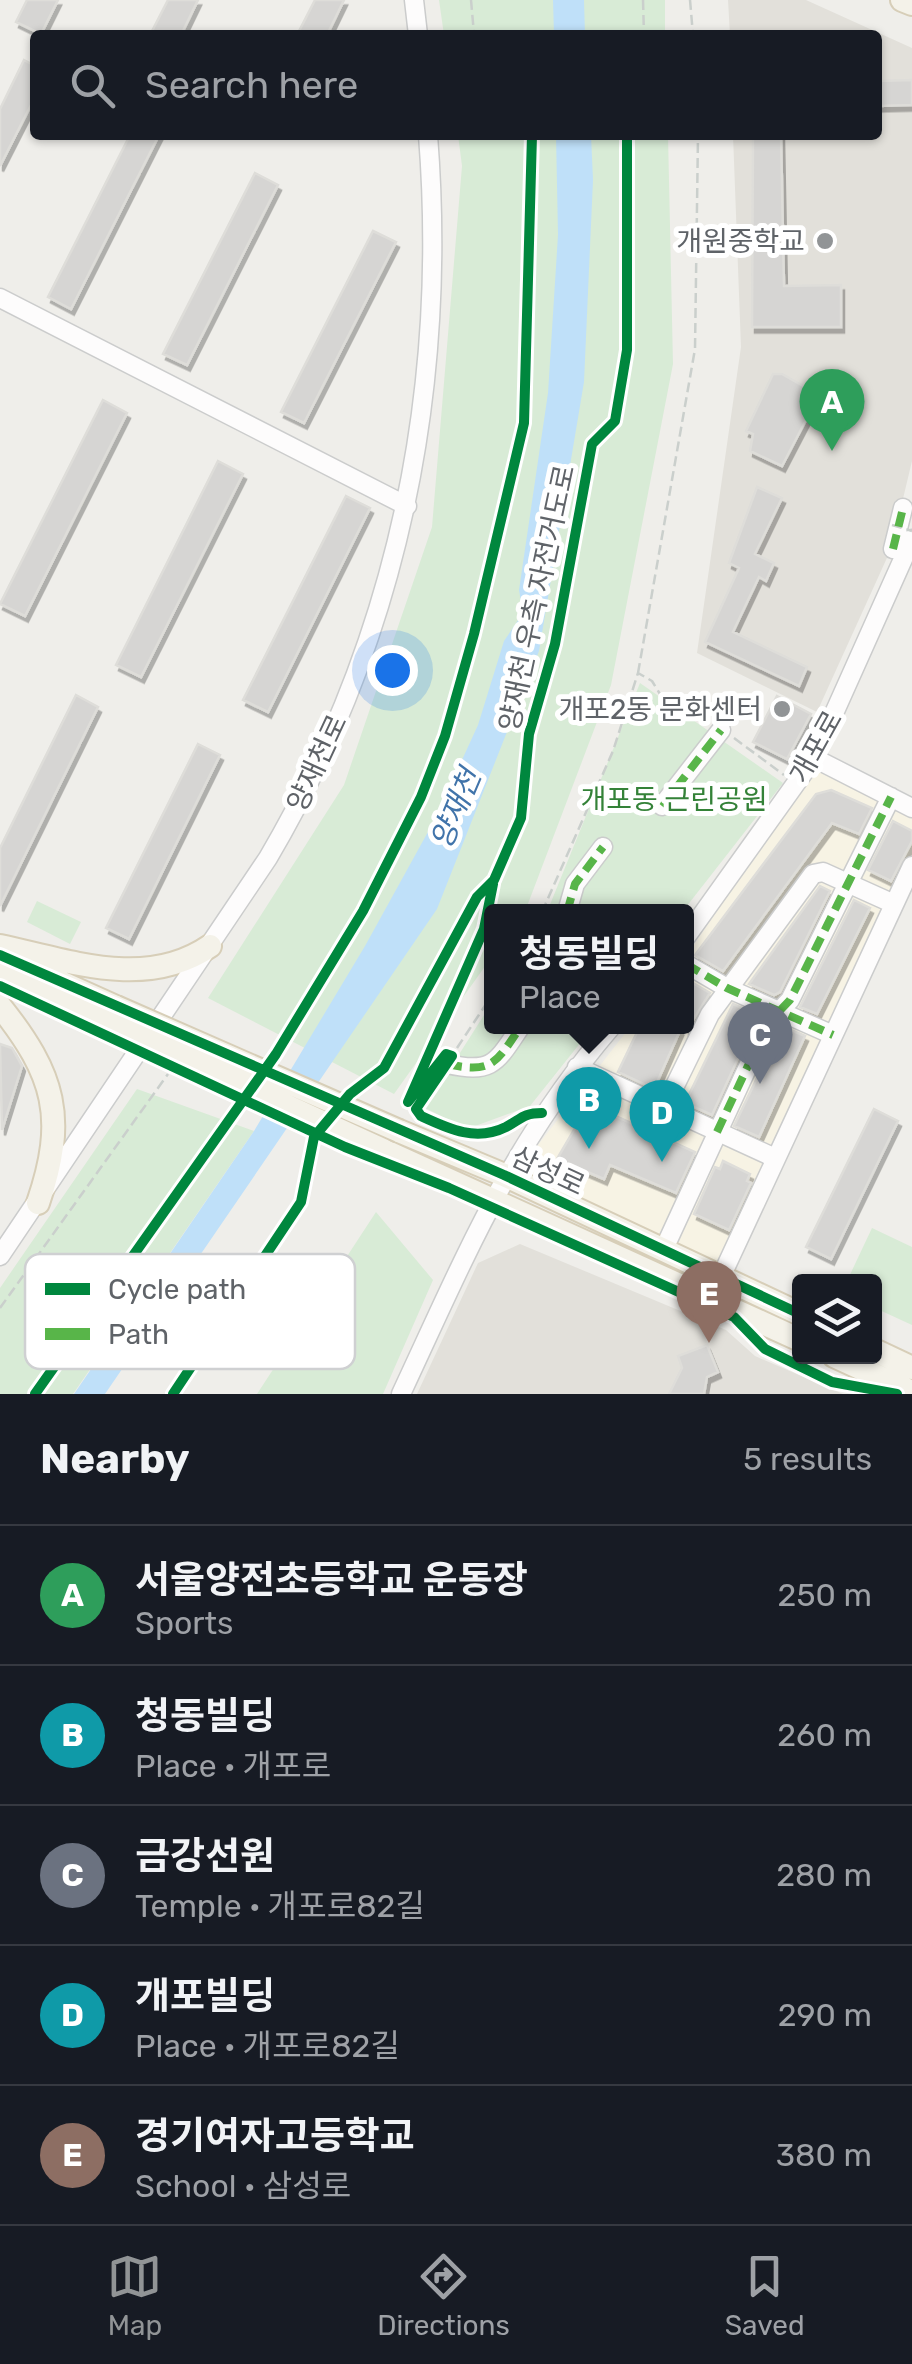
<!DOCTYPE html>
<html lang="en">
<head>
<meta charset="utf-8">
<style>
	:root { --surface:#171b24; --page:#242831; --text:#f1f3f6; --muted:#9ea1a6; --line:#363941; --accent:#919496 }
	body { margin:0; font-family:Rubik,"Noto Sans KR",sans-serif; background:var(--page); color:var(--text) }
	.controls { position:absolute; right:30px; bottom:30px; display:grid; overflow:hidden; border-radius:10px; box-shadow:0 2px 8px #0004 }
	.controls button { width:90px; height:90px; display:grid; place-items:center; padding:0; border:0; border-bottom:2px solid var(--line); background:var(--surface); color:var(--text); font:50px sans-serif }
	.you { position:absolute; left:392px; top:670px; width:35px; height:35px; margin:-25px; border:8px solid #fff; border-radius:50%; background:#1a73e8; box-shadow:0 0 0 15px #1a73e833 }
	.badge { display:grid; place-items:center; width:65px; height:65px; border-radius:50%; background:var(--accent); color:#fff; font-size:32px; font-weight:700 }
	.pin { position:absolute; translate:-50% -82px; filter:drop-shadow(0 2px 5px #0008) }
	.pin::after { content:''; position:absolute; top:52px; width:35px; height:30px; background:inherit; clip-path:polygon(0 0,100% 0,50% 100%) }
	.popup { position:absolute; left:484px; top:904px; width:210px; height:130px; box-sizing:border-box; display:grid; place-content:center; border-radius:10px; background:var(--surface); filter:drop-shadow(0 2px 8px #0005); font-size:32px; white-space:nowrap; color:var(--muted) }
	.popup b { font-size:38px; color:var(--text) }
	.popup::after { content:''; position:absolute; left:50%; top:100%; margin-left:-20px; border:20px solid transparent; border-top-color:var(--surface) }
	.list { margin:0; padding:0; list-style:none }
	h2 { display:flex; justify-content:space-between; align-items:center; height:130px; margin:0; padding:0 40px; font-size:42px }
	h2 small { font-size:32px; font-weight:400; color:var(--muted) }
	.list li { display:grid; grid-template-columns:65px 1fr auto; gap:30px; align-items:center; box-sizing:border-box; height:140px; padding:0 40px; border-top:2px solid var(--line) }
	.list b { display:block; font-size:38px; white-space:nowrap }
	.list p { margin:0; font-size:32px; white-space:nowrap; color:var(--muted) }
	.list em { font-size:32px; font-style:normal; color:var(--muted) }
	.icon { flex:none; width:55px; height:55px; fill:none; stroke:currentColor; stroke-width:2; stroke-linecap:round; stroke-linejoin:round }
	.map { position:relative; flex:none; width:912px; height:1394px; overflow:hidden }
	.search { position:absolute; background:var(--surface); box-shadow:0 2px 8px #0004; left:30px; right:30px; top:30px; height:110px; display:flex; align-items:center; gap:25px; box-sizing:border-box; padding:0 35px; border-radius:10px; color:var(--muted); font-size:38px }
	.sheet { height:830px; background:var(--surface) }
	nav { display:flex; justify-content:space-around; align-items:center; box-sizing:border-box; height:140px; border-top:2px solid var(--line); background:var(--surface); font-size:28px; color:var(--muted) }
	nav a { display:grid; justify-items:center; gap:5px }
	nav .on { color:var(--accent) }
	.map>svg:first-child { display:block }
	.commercial { fill:#f7f3e4 }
	.education { fill:#e2e0da }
	.green { fill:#d8ebd6 }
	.water { fill:#bfe0f9 }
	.building { fill:#d6d5d3; stroke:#deddd9; stroke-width:2.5; filter:url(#shadow) }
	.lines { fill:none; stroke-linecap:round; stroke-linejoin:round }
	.minor-casing { stroke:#cbcccc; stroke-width:21 }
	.major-casing { stroke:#d7ceb8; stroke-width:26 }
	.path { stroke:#cacfcc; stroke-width:2.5; stroke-dasharray:10 5; stroke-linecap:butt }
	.minor { stroke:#fdfcfc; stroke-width:18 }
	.major { stroke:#f4f2e9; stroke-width:22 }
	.major-bridge-casing { stroke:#d7ceb8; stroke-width:26; stroke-linecap:butt }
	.path-bridge { stroke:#cacfcc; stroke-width:2.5; stroke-dasharray:10 5; stroke-linecap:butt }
	.major-bridge { stroke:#f4f2e9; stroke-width:22 }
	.quiet { stroke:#58b549; stroke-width:8; stroke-dasharray:15 8; stroke-linecap:butt }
	.cycleway-casing { stroke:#fff; stroke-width:16 }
	.cycleway { stroke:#00873e; stroke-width:10 }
	.poi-dot { fill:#919496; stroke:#fff; stroke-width:4 }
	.labels { text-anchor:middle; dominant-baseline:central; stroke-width:10; stroke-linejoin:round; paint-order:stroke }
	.poi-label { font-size:28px; fill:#5f6368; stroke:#fff; text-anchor:end }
	.street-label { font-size:28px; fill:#5f6368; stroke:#fff }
	.park-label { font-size:28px; fill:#348238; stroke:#fff }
	.water-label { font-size:30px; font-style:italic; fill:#4174aa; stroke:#fff }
	.key { fill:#fff; stroke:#cfd0d2; stroke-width:2.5 }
	.key-label { font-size:28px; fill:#5f6368 }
</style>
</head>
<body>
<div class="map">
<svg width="912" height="1394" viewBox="0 0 912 1394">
	<defs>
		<filter id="shadow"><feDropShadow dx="3" dy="5.5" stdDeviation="0" flood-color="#0004"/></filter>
	</defs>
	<rect width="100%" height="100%" fill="#efeeea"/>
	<path class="commercial" d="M818,764L912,811V860L719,1268L513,1177L630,1027L686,1026L687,955Z"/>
	<path class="education" d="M728,0H806L912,48V461L891,549L817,712L697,653L741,347L733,135H877V35H730Z
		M520,1244L726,1330L755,1356L843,1394H417L478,1263Z"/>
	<path class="green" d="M439,0H665V35H444Z
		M458,135H668L673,364L611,685L526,909L492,912L491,958L394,1094L208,998L344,785L432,527L462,166Z
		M640,683L783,783L683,911L547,912Z
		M37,901L81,922L70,944L27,922Z
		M491,1004L492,1026L593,1027L530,1106L467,1129L425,1108Z
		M137,1089L254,1131L73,1394H0V1288Z
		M376,1212L433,1280L383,1394H257Z
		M872,1228L912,1247V1325L875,1308L874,1282L847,1281Z"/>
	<path class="water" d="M553,0H584L585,35H554Z
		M556,135H591L593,180L584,382L539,651L437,909L105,1394H74L254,1131L365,946L434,821L478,725L504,641L523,613L519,590L548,393L558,235Z"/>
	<path class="building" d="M27,0H58L41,34L16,22Z
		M168,0H198L181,35H150Z
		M315,0H344L327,35H297Z
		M24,60L35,66V97L0,166V109Z
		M912,80V105L877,106V81Z
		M130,135H159L71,309L48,297Z
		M753,135H781L784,286L841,285V327H752Z
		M255,173L278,185L187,365L163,354Z
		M373,231L396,242L304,423L281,412Z
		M773,374H782L819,395L782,466L750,451L753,434L746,431Z
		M103,400L127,413L25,616L0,604Z
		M218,461L243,474L141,677L116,665Z
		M757,487L782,498L755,554L774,563L766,581L759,577L733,632L807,667L799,686L705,642L739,568L729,563Z
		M346,496L370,508L268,712L243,700Z
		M76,695L98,707L0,906V848Z
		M777,696L811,714L787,759L753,742Z
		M198,744L220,755L129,939L106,928Z
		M831,790L872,808L859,834L832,823L723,971L695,955L816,794Z
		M893,821L912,831V841L891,881L868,870Z
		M820,886L830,891L780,992L774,995L749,984Z
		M854,900L870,908L817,1014L800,1007Z
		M686,979L710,993L686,1031Z
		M733,1004L758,1015L712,1115L685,1103Z
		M640,1026H682L654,1089L618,1072Z
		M782,1026L805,1036L759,1137L734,1126Z
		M0,1044L12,1048L22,1066L2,1130Z
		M589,1104L695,1152L676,1193L610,1165L604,1179L557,1159Z
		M874,1109L898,1121L831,1259L806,1247Z
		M723,1161L750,1174L747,1181L751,1183L729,1230L694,1214L715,1167L720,1169Z
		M707,1345L718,1372L707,1377L704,1394H669L682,1368L678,1356Z"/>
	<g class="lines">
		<g class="minor-casing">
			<path id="minor" d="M414,0L418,35
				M0,298L407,506
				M893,549L903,508
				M814,758L912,808
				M662,806L721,730
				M567,912L575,884L603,847
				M686,937L814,758L912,539
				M686,964L727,988L833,1035
				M447,1064C493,1074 496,1063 521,1026
				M577,1067L775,1158
				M664,1108L710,1014L813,874L823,872L894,904
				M663,1251L768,1023L790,1000L891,797
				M0,1256L268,858C398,637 448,390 428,135
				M721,1277L912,866
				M401,1394C465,1257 511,1143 612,1026"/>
		</g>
		<g class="major-casing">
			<path id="major" d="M902,0L912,4
				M0,946C70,961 146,990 210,946
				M5,957L116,1007
				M0,976L102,1021
				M0,1006C55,1075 67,1118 38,1203
				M399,1131L504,1175L800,1314
				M383,1150L800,1340
				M874,1350L912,1368
				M834,1356L912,1392"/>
		</g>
		<path class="path" d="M471,0L474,34
			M643,0L644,35
			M690,0L693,35
			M638,673L695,349L698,135
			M734,738L784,775
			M542,912L613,751L638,673L652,681L660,694L706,721
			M457,1048L492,995
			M0,1308L168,1074"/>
		<use href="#minor" class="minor"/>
		<use href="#major" class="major"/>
		<g class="major-bridge-casing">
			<path id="major-bridge" d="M116,1007L399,1131
				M102,1021L383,1150"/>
		</g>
		<path class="path-bridge" d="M892,525L912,531"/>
		<use href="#major-bridge" class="major-bridge"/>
		<path class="quiet" d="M893,549L903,508
			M662,806L721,730
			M567,912L575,884L603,847
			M686,964L727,988L833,1035
			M447,1064C493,1074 496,1063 521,1026
			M717,1132L768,1023L790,1000L891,797"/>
		<g class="cycleway-casing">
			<path id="cycleway" d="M493,884L484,929L408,1102L446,1054L452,1056L416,1109L421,1116C449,1129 476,1142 506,1127C521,1119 523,1113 542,1113
				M0,955L504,1175L800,1314
				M0,986L345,1147L449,1188L734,1317L765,1349L832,1382L897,1394
				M35,1394L276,1054L363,911L421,797L445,736L474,634L524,423L532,135
				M173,1394L301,1202L314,1137L350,1094L384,1068L477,897L494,880L521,818L529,734L555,644L592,444L615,421L627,350V135"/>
		</g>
		<use href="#cycleway" class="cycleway"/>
	</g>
	<g class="poi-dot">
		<circle cx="825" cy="241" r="10"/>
		<circle cx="782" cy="709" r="10"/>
	</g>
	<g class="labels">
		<g class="poi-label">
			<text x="805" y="241">개원중학교</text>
			<text x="762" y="709">개포2동 문화센터</text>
		</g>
		<g class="street-label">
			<text transform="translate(537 598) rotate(-78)">양재천 우측 자전거도로</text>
			<text transform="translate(816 747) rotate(-61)">개포로</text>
			<text transform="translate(317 763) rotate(-65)">양재천로</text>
			<text transform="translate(548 1171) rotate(25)">삼성로</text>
		</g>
		<g class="park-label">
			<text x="674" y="799">개포동 근린공원</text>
		</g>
		<g class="water-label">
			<text transform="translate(456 809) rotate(-67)">양재천</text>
		</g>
	</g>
	<rect x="25" y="1254" width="330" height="115" rx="15" class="key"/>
	<rect x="45" y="1283" width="45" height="12" fill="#00873e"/>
	<rect x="45" y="1328" width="45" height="12" fill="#58b549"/>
	<g class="key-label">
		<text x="108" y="1299">Cycle path</text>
		<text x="108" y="1344">Path</text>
	</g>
</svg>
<div class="controls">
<button><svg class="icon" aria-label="layers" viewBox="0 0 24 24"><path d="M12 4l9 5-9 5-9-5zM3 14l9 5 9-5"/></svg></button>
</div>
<div class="you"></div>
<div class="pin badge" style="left:832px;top:451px;background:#2e9e5b">A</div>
<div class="pin badge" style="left:589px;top:1149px;background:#0f9aa8">B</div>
<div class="popup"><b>청동빌딩</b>Place</div>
<div class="pin badge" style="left:760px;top:1084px;background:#6b7280">C</div>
<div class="pin badge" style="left:662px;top:1162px;background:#0f9aa8">D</div>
<div class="pin badge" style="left:709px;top:1343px;background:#8d6e63">E</div>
<div class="search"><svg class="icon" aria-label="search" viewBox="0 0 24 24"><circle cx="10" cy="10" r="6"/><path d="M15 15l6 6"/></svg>Search here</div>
</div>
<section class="sheet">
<h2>Nearby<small>5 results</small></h2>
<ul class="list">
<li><span class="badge" style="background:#2e9e5b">A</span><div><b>서울양전초등학교 운동장</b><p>Sports</p></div><em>250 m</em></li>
<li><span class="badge" style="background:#0f9aa8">B</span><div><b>청동빌딩</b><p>Place · 개포로</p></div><em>260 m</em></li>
<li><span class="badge" style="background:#6b7280">C</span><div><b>금강선원</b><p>Temple · 개포로82길</p></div><em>280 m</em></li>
<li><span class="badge" style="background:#0f9aa8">D</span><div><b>개포빌딩</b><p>Place · 개포로82길</p></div><em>290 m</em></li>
<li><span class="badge" style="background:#8d6e63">E</span><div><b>경기여자고등학교</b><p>School · 삼성로</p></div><em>380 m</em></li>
</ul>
</section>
<nav>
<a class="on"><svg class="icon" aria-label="map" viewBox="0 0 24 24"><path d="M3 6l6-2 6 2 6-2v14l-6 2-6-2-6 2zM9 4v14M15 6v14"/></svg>Map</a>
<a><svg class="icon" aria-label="directions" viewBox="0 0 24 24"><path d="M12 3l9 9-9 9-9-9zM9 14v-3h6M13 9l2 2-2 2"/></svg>Directions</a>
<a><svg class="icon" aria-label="saved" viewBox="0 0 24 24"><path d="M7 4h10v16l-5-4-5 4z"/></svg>Saved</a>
</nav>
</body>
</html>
